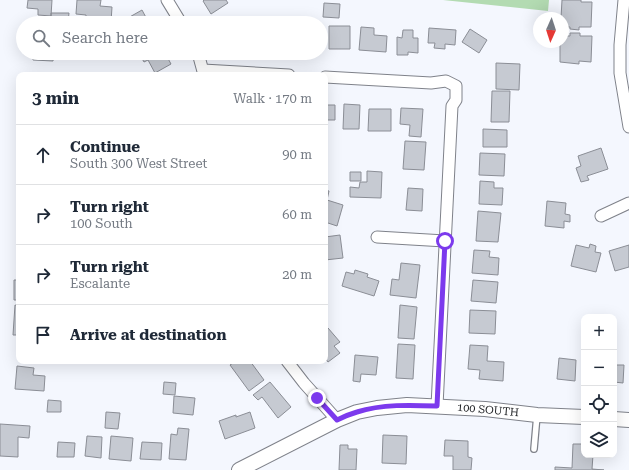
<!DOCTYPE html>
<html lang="en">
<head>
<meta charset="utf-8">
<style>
	:root { --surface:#fff; --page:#f2f2f3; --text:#1f2937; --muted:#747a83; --line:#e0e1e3 }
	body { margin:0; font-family:"Roboto Serif",serif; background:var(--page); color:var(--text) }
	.controls { position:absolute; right:12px; bottom:12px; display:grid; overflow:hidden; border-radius:8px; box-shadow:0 4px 16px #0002 }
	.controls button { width:36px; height:36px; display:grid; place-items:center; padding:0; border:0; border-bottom:1px solid var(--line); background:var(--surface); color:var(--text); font:20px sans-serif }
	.compass { position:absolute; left:533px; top:12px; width:36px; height:36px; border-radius:50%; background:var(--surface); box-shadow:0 4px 16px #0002; rotate:183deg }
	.stop { position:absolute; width:12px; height:12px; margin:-9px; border:3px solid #7c3aed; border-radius:50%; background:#fff }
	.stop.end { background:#7c3aed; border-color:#fff; box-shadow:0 1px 4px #0008 }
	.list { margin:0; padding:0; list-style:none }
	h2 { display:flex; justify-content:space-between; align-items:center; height:52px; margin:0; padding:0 16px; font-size:17px }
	h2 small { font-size:13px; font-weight:400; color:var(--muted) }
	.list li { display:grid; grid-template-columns:26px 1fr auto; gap:12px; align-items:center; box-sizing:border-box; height:60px; padding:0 16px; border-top:1px solid var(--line) }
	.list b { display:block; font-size:15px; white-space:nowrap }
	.list p { margin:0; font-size:13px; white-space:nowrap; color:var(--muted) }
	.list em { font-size:13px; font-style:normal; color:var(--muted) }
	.icon { flex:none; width:22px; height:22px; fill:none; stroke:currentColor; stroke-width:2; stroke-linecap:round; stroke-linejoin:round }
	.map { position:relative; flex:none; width:629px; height:470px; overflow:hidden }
	.search { position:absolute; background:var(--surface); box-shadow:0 4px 16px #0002; left:16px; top:16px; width:312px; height:44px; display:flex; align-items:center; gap:10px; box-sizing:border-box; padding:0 14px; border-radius:22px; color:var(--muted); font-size:15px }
	.panel { position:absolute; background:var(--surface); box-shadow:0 4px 16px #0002; left:16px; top:72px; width:312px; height:292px; border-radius:8px }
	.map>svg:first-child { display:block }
	.park { fill:#b3dbb2 }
	.building { fill:#c6cad2; stroke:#8b8e96 }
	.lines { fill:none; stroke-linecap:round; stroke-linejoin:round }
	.service-casing { stroke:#7f828a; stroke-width:8 }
	.minor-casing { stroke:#7f828a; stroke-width:13 }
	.tertiary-casing { stroke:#7f828a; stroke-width:16 }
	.service { stroke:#fff; stroke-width:5.5 }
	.minor { stroke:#fff; stroke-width:11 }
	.tertiary { stroke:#fff; stroke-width:14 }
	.route { stroke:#7c3aed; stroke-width:5 }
	.labels { text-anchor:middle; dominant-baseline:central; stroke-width:4; stroke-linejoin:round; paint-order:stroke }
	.street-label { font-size:11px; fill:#1f2124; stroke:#fff }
</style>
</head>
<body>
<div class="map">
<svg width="629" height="470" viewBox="0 0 629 470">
	<rect width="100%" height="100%" fill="#f4f7fe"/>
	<path class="park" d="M443,0H549L548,11Z"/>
	<path class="building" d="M28,0H52L51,16L38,15V9L27,8Z
		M77,0H101L100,6L112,7L111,22L86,21V15L76,14Z
		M204,0H226L228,3L211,14L203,1Z
		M562,0H581V2H592L591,27H579V30L570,29V27H563V18H561Z
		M324,3L340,4L339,18L323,17Z
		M142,10L149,23H119Z
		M51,13H69L68,23H51Z
		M234,18L240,21L242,18L249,22L248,23H231Z
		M329,26H350V49H329Z
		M361,27L374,28V35L387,36L386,52L359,50Z
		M429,28L456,30L455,45L445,44V49L434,48L435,43H428Z
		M470,29L487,40L479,53L462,42Z
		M403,30H413V38H418V53L408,52V55H397V37L402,38Z
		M570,33H580V36H592L591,62L579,61V64L560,62V42H563V36H570Z
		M33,53H54L53,61L33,60Z
		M143,53H153L154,55L157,53H165L171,64L155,73L148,60L144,62L140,55Z
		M496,63L520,64L519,90L496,89Z
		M492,91H510L509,122H491Z
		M344,104L360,105L359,129H343Z
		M325,105H335V120H325Z
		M401,108L423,109L421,137L409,136L410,125L400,124Z
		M369,109H391V131H368Z
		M483,129L507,130V147H483Z
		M405,141L426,142L424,170L403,169Z
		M601,148L608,169L587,176L589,180L581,182L576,168L581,166L578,156Z
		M480,153L505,154L504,176L479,175Z
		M367,171L382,172L381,198L350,197V187L359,188L360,182H367Z
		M350,172H361V181H350Z
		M480,181L494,182V188H503L502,205L479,204Z
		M408,188L423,189L422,211L406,210Z
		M325,190L329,191L327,200L343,205L337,226L325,222Z
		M547,201L566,203L565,214L570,215V222L564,221V228L545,226Z
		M478,211L501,213L498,242L476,241Z
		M340,235L343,258L325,260V237Z
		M590,244L596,246L595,252L601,253L596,272L571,266L576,245L589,248Z
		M629,245V267L615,271L609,251Z
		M474,250L490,251L489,257L499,258L498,275L472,273Z
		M401,263L420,265L416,298L390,295L392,279L399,280Z
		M355,270L368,274L367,277L379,281L374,296L342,286L346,272L354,274Z
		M14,280H19V300H14Z
		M473,280L498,282L496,303L471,301Z
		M15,305L19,306V335H13Z
		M400,305L417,307L414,339L398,338Z
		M470,310L496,311L495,334L469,333Z
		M328,328L340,342L334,346L340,353L328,362L325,358V331Z
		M398,344L415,345L413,379L396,378Z
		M470,345L488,346L487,361L504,362L503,381L479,379L480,370L468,369Z
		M355,355L378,357L376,375L361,374L360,382L353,381Z
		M559,358L576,360L575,381L557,379Z
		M236,361H250L264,380L249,391L230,365Z
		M614,365H624L623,383L614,382Z
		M17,366L34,368L33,375L45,376L44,391L15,389Z
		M164,382L176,383L175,395L163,394Z
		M270,382L291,407L278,418L262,397L258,400L253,395Z
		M174,396L195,398L193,415L173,413Z
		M48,400L61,401V412H47Z
		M106,412L120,413L118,429L105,428Z
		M250,412L255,428L225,439L219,421L236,415V417Z
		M0,424L30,426L29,438L18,437V457L0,456Z
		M178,428L189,429L186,460L169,459L171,434L177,435Z
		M383,435L407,436L406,464L382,463Z
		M87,436L102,437L101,458L85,456Z
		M111,436L133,438L131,461L109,459Z
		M445,440L468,441V457L472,458L471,470H453V456H444Z
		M58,442L75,443L74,457H57Z
		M142,442L162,443L161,460L140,459Z
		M573,444H584V455H593L592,469L604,470H555V467L572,468Z
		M340,445H348V449H357L356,470H339Z"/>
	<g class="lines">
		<g class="service-casing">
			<path id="service" d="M534,449L537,415"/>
		</g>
		<g class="minor-casing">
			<path id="minor" d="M167,0L181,23
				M624,0L620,45V73L629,127
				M198,53L204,75
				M203,70L289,75
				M325,77L431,83L446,81L456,86V100L452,106L437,406
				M601,216L629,203
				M377,237L445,241
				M287,361L304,383L337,420"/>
		</g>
		<g class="tertiary-casing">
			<path id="tertiary" d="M614,419L629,420
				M239,470L337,420L357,412L377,408L407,405L485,409L537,415L584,417"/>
		</g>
		<use href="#service" class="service"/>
		<use href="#minor" class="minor"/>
		<use href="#tertiary" class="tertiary"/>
	</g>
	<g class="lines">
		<path class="route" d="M317,398L337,420C343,417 350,414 357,412C382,404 411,405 437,406L445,241"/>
	</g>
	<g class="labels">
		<g class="street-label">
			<text transform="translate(488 410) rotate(5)">100 SOUTH</text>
		</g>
	</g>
</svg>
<div class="controls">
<button>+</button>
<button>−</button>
<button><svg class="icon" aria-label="locate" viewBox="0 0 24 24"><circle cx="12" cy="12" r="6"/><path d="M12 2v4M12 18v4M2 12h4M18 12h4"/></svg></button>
<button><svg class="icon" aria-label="layers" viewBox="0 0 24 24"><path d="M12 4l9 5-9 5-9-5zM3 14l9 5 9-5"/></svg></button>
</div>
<svg class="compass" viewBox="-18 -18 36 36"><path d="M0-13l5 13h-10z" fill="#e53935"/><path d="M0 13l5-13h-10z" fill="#747a83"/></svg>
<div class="stop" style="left:445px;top:241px"></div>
<div class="stop end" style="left:317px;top:398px"></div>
<div class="search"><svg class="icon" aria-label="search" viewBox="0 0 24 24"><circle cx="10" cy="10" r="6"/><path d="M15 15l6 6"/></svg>Search here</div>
<section class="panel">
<h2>3 min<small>Walk · 170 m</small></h2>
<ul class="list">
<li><svg class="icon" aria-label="ahead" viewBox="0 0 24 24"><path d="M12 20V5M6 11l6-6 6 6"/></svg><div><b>Continue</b><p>South 300 West Street</p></div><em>90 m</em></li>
<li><svg class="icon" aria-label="right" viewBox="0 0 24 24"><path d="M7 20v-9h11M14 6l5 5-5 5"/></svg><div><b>Turn right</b><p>100 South</p></div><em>60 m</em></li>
<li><svg class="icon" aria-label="right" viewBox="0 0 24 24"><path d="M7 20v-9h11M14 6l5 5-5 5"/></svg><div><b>Turn right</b><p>Escalante</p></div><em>20 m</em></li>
<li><svg class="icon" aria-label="arrive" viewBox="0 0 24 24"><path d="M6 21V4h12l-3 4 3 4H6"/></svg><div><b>Arrive at destination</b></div></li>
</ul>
</section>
</div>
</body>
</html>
